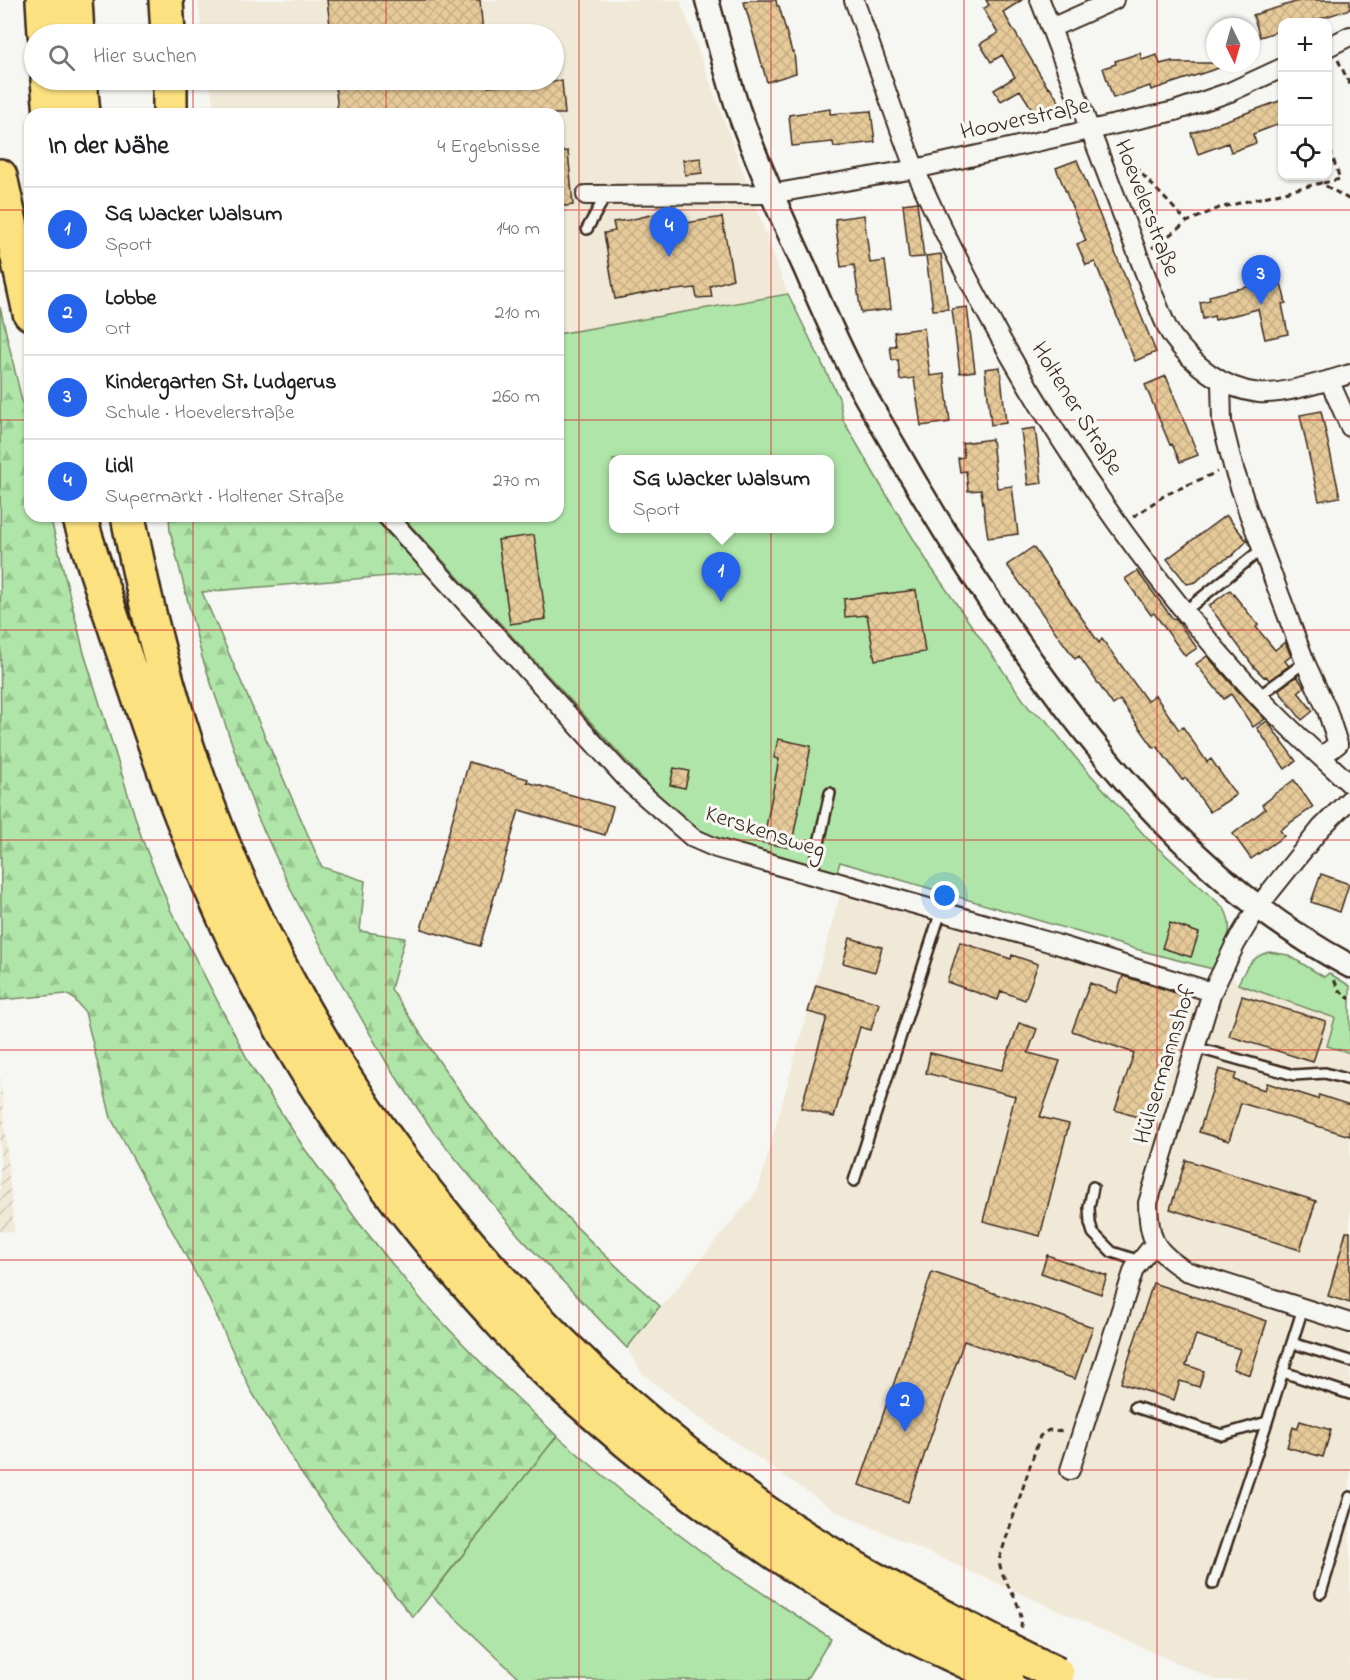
<!DOCTYPE html>
<html lang="de">
<head>
<meta charset="utf-8">
<style>
	:root { --surface:#fff; --page:#f2f2f2; --text:#202124; --muted:#757577; --line:#e0e0e0; --accent:#2563eb }
	body { margin:0; font-family:"Indie Flower",sans-serif; background:var(--page); color:var(--text) }
	.controls { position:absolute; right:18px; top:18px; display:grid; overflow:hidden; border-radius:12px; box-shadow:0 2px 4px #0004 }
	.controls button { width:54px; height:54px; display:grid; place-items:center; padding:0; border:0; border-bottom:2px solid var(--line); background:var(--surface); color:var(--text); font:30px sans-serif }
	.compass { position:absolute; left:1206px; top:18px; width:54px; height:54px; border-radius:50%; background:var(--surface); box-shadow:0 2px 4px #0004; rotate:175deg }
	.you { position:absolute; left:945px; top:896px; width:21px; height:21px; margin:-15px; border:4px solid #fff; border-radius:50%; background:#1a73e8; box-shadow:0 0 0 9px #1a73e833 }
	.badge { display:grid; place-items:center; width:39px; height:39px; border-radius:50%; background:var(--accent); color:#fff; font-size:20px; font-weight:700 }
	.pin { position:absolute; translate:-50% -50px; filter:drop-shadow(0 2px 3px #0008) }
	.pin::after { content:''; position:absolute; top:32px; width:21px; height:18px; background:inherit; clip-path:polygon(0 0,100% 0,50% 100%) }
	.popup { position:absolute; left:609px; top:455px; width:225px; height:78px; box-sizing:border-box; display:grid; place-content:center; border-radius:12px; background:var(--surface); filter:drop-shadow(0 2px 4px #0005); font-size:20px; white-space:nowrap; color:var(--muted) }
	.popup b { font-size:22px; color:var(--text) }
	.popup::after { content:''; position:absolute; left:50%; top:100%; margin-left:-12px; border:12px solid transparent; border-top-color:var(--surface) }
	.list { margin:0; padding:0; list-style:none }
	h2 { display:flex; justify-content:space-between; align-items:center; height:78px; margin:0; padding:0 24px; font-size:26px }
	h2 small { font-size:20px; font-weight:400; color:var(--muted) }
	.list li { display:grid; grid-template-columns:39px 1fr auto; gap:18px; align-items:center; box-sizing:border-box; height:84px; padding:0 24px; border-top:2px solid var(--line) }
	.list b { display:block; font-size:22px; white-space:nowrap }
	.list p { margin:0; font-size:20px; white-space:nowrap; color:var(--muted) }
	.list em { font-size:20px; font-style:normal; color:var(--muted) }
	.icon { flex:none; width:33px; height:33px; fill:none; stroke:currentColor; stroke-width:2; stroke-linecap:round; stroke-linejoin:round }
	.map { position:relative; flex:none; width:1350px; height:1680px; overflow:hidden }
	.search { position:absolute; background:var(--surface); box-shadow:0 2px 4px #0004; left:24px; top:24px; width:540px; height:66px; display:flex; align-items:center; gap:15px; box-sizing:border-box; padding:0 21px; border-radius:33px; color:var(--muted); font-size:22px }
	.panel { position:absolute; background:var(--surface); box-shadow:0 2px 4px #0004; left:24px; top:108px; width:540px; height:414px; border-radius:18px }
	.map>svg:first-child { display:block }
	.built { fill:#f1e9d8 }
	.industrial { fill:url(#industrial-furrows) }
	.green { fill:#afe5a8; stroke:#758863; stroke-width:1.5; fill-rule:evenodd }
	.forest { fill:url(#forest-firs); stroke:#758863; stroke-width:1.5 }
	.building { fill:url(#building-cross-hatch); stroke:#3b2a1e; stroke-width:1.5 }
	.lines { fill:none; stroke-linecap:round; stroke-linejoin:round }
	.service-casing { stroke:#3b2a1e; stroke-width:14 }
	.minor-casing { stroke:#3b2a1e; stroke-width:22 }
	.tertiary-casing { stroke:#3b2a1e; stroke-width:27 }
	.motorway-casing { stroke:#3b2a1e; stroke-width:38 }
	.path { stroke:#3b2a1e; stroke-width:3; stroke-dasharray:6 4.5; stroke-linecap:butt }
	.service { stroke:#f6f6f2; stroke-width:9 }
	.minor { stroke:#f6f6f2; stroke-width:18 }
	.tertiary { stroke:#f6f6f2; stroke-width:22 }
	.motorway { stroke:#fbe180; stroke-width:33 }
	.motorway-bridge-casing { stroke:#3b2a1e; stroke-width:38; stroke-linecap:butt }
	.motorway-bridge { stroke:#fbe180; stroke-width:33 }
	.grid { fill:none; stroke:#d62828; stroke-width:1.5; stroke-opacity:0.55 }
	.labels { text-anchor:middle; dominant-baseline:central; stroke-width:6; stroke-linejoin:round; paint-order:stroke }
	.street-label { font-size:24px; fill:#3b2a1e; stroke:#f6f6f2 }
</style>
</head>
<body>
<div class="map">
<svg width="1350" height="1680" viewBox="0 0 1350 1680">
	<defs>
		<pattern id="industrial-furrows" width="10" height="10" patternUnits="userSpaceOnUse" patternTransform="scale(1.5)"><rect width="10" height="10" fill="#f1e9d8"/><path d="M-1 1l2-2M0 10L10 0M9 11l2-2" fill="none" stroke="#d0c8b9"/></pattern>
		<pattern id="forest-firs" width="22" height="20" patternUnits="userSpaceOnUse" patternTransform="scale(1.5)"><rect width="22" height="20" fill="#afe5a8"/><path d="M5 1l3.5 6h-7zM16 11l3.5 6h-7z" fill="#97c590"/></pattern>
		<pattern id="building-cross-hatch" width="8" height="8" patternUnits="userSpaceOnUse" patternTransform="scale(1.5)"><rect width="8" height="8" fill="#e6ca9a"/><path d="M0 0l8 8M0 8l8-8" fill="none" stroke="#c6ae84"/></pattern>
	</defs>
	<rect width="100%" height="100%" fill="#f6f6f2"/>
	<filter id="ink" filterUnits="userSpaceOnUse"><feTurbulence type="fractalNoise" baseFrequency=".0167" numOctaves="2"/><feDisplacementMap in="SourceGraphic" scale="12" xChannelSelector="R" yChannelSelector="G"/><feConvolveMatrix kernelMatrix="1 2 1 2 8 2 1 2 1" color-interpolation-filters="sRGB"/></filter>
	<g filter="url(#ink)">
		<path class="built" d="M198,0H680L788,294L558,334V114H215L209,80H554V34H202Z
			M843,884L1207,982L1230,972L1238,984L1335,1018L1327,1046L1350,1053V1680H1215L837,1512L692,1413L641,1372L627,1348L758,1190Z"/>
		<path class="industrial" d="M0,1075L14,1231L0,1232Z"/>
		<path class="green" d="M788,294L839,398L843,420L880,484L930,566L1029,708L1045,719L1075,757L1147,838L1224,908C1237,932 1224,947 1213,969L1146,952L840,862L837,872L708,835L671,810L402,516H558V334ZM613,460H829V528H613Z
			M1269,952L1288,955L1324,977L1329,973L1350,986V1053L1327,1046L1335,1018L1238,984C1245,969 1252,956 1269,952Z
			M557,1436L625,1494L718,1564L831,1638L806,1680H521L431,1595Z"/>
		<path class="forest" d="M0,307L30,435V516H50L84,653L142,839L171,911L251,1066L304,1148L359,1223L424,1303L492,1374L557,1436L413,1617L339,1527L299,1470L250,1389L206,1293L111,1118L85,1012L73,998L66,994L1,1000Z
			M169,516H372L425,573L202,592L322,867L365,881L360,931L405,938L391,989C419,1031 446,1074 477,1114C531,1183 594,1248 660,1306L627,1348L520,1237L433,1131L388,1065L349,997L294,896L257,816L202,657L170,531Z"/>
		<path class="building" d="M327,0H480L483,34H331Z
			M752,0H776L777,6H779L792,52H794L796,73L767,82L744,2Z
			M986,0H1022L1003,12L1048,88L1050,87L1060,103L1037,117L1020,90L1001,101L994,90L1015,77L1002,55L991,62L980,44L998,33L983,9L989,5Z
			M1302,0H1350V9L1310,22H1282V30L1260,37L1253,15Z
			M1140,53L1142,60L1157,55L1160,64L1172,61V63H1224L1225,66L1151,90L1150,86L1113,98L1103,68L1116,64L1115,61Z
			M335,80H487L488,87L562,81L565,114H338Z
			M1282,100V123L1253,134L1256,143L1231,152L1228,143L1198,154L1191,133Z
			M830,109V114L871,111L875,142L834,147L833,142L792,146L789,115Z
			M568,151L573,205L558,207V152Z
			M701,158L702,173L685,175L683,160Z
			M1077,160L1156,352L1135,361L1095,262L1086,265L1077,244L1086,241L1056,168Z
			M917,202L924,257L909,258L903,204Z
			M655,214L656,228L722,217L733,279L710,286L712,297L697,298L695,288L657,292V291L615,299L604,233L615,231L613,222L629,220Z
			M864,215L870,263L885,261L891,309L861,313L854,265L841,267L835,219Z
			M941,254L948,309L933,310L926,256Z
			M1280,279L1286,303L1282,304L1288,334L1265,339L1258,309L1215,320L1214,316L1203,319L1200,302L1210,300L1209,296Z
			M967,307L975,371L960,373L952,309Z
			M924,328L930,376L944,374L950,422L921,426L914,378L900,380L898,360H892L890,346H896L894,332Z
			M1000,367L1006,423L991,425L985,369Z
			M1166,376L1198,455L1180,462L1172,444L1170,445L1145,385Z
			M1321,411L1340,497L1319,501L1300,415Z
			M1035,428L1042,483L1028,485L1021,430Z
			M992,439L997,488L1012,486L1018,534L988,538L981,490L968,491L966,471L960,472L958,458L964,457L962,443Z
			M1226,515L1247,541L1232,556L1216,564L1196,582L1187,584L1167,559Z
			M534,535L546,619L510,624L498,540Z
			M1033,547L1099,643L1102,639L1147,701L1155,695L1179,730L1183,727L1207,762L1211,759L1236,795L1210,812L1186,778L1182,780L1157,746L1154,748L1120,700L1113,705L1079,656L1075,659L1007,565Z
			M1137,571L1173,619L1175,618L1197,648L1185,656L1154,613L1151,615L1125,579Z
			M916,590L925,652L875,660L867,615L845,617L844,599Z
			M1230,590L1258,625L1256,627L1275,650L1285,642L1291,656L1285,661L1289,666L1269,680L1266,676L1264,677L1254,667L1209,606Z
			M1207,656L1237,690L1265,719L1253,727L1231,694L1224,699L1196,664Z
			M1297,676L1304,687L1298,692L1313,711L1302,720L1278,690Z
			M1267,721L1296,761L1285,769L1257,728Z
			M778,739L811,746L791,848L758,842L761,826L766,827L779,759L774,758Z
			M469,762L528,779L527,782L613,807L605,835L519,810L480,946L421,929Z
			M674,768L689,771L685,788L670,785Z
			M1294,780L1313,807L1280,830L1284,836L1251,859L1233,834L1265,809L1262,805L1272,797L1273,795Z
			M1321,874L1349,884L1340,912L1311,902Z
			M1170,923L1199,933L1191,957L1162,948Z
			M850,938L882,947L875,972L843,963Z
			M960,942L1011,959L1012,955L1038,964L1025,1000L1001,991L998,1000L947,982Z
			M1123,976L1179,994L1186,1006L1170,1059L1167,1058L1147,1120L1115,1110L1134,1053L1072,1031L1090,983L1117,993Z
			M816,985L879,1003L871,1030L860,1027L834,1117L801,1108L827,1017L808,1012Z
			M1242,996L1326,1021L1313,1062L1229,1036Z
			M1019,1023L1037,1029L1028,1053L1060,1061L1040,1117L1069,1124L1040,1236L983,1221L1015,1096L926,1073L930,1053L1002,1070Z
			M1219,1069L1236,1074L1234,1080L1265,1090L1267,1083L1318,1099L1319,1095L1350,1105V1136L1241,1103L1229,1141L1199,1132Z
			M1186,1160L1316,1201L1300,1250L1170,1209Z
			M1346,1232H1350V1303L1328,1296Z
			M1047,1255L1107,1276L1101,1294L1041,1273Z
			M932,1272L1093,1327L1075,1379L964,1341L908,1502L859,1485Z
			M1153,1283L1267,1321L1250,1375L1233,1369L1240,1349L1196,1335L1186,1365L1204,1371L1199,1387L1180,1381L1174,1400L1121,1383Z
			M1300,1421L1331,1430L1323,1457L1287,1447L1293,1427L1297,1429Z"/>
		<g class="lines">
			<g class="service-casing">
				<path id="service" d="M587,229L606,195
					M1185,611L1262,549
					M1259,696L1305,662
					M812,875L830,793
					M1194,1047L1294,1075L1325,1073L1350,1080
					M854,1181L941,911
					M1093,1187L1089,1207L1090,1223L1093,1233L1112,1252L1140,1261
					M1292,1343L1350,1361
					M1283,1372L1350,1394
					M1135,1407L1222,1435L1267,1422L1303,1308
					M1213,1584L1267,1422
					M1321,1593L1350,1497"/>
			</g>
			<g class="minor-casing">
				<path id="minor" d="M854,0C875,56 893,114 915,169C936,218 961,266 986,312C1061,451 1151,581 1258,696C1287,727 1319,755 1350,784
					M1040,0L1153,294C1159,307 1164,324 1172,336C1193,365 1223,389 1259,393C1282,395 1327,381 1350,374
					M1051,28L1114,0
					M1328,47L1350,36
					M586,195L771,194L915,169L1175,111L1230,92L1282,68
					M1329,380L1350,427
					M1221,381L1222,422L1233,466L1248,511L1305,662L1327,710L1338,744L1321,757
					M387,516L632,785L693,838L716,848L1056,944L1212,992
					M1350,799L1321,828L1257,908L1236,943L1212,992L1148,1203C1149,1240 1154,1250 1186,1271L1350,1323
					M1070,1470L1134,1269L1154,1244"/>
			</g>
			<g class="tertiary-casing">
				<path id="tertiary" d="M707,0C717,36 726,73 738,109C757,163 781,216 805,268C820,303 835,338 852,371C863,394 877,416 890,439C929,508 971,575 1017,640C1106,768 1210,892 1350,966"/>
			</g>
			<g class="motorway-casing">
				<path id="motorway" d="M43,0L45,34
					M75,0L77,34
					M166,0L168,34
					M48,80L51,114
					M80,80L83,114
					M170,80V114
					M0,176L30,313
					M79,516C96,572 115,627 134,683C164,772 196,860 237,945C303,1080 391,1203 493,1313C510,1332 527,1352 545,1369C561,1385 579,1400 596,1415C690,1497 792,1569 901,1630C928,1644 956,1656 984,1670
					M128,516C155,658 198,801 262,931C373,1158 549,1360 755,1505C830,1558 911,1600 992,1642"/>
			</g>
			<path class="path" d="M1338,60L1350,85
				M1119,154L1126,157L1187,222
				M1323,183L1340,179L1328,144
				M1152,248L1187,222L1219,208L1321,183L1350,200
				M1133,517L1165,495L1217,472
				M1334,980L1339,990L1350,999
				M1021,1628C1024,1601 1002,1585 999,1560L1040,1436L1049,1430L1065,1431"/>
			<use href="#service" class="service"/>
			<use href="#minor" class="minor"/>
			<use href="#tertiary" class="tertiary"/>
			<use href="#motorway" class="motorway"/>
			<g class="motorway-bridge-casing">
				<path id="motorway-bridge" d="M992,1642L1057,1674
					M984,1670L1006,1680"/>
			</g>
			<use href="#motorway-bridge" class="motorway-bridge"/>
		</g>
	</g>
	<path class="grid" d="M193,0V34M386,0V34M579,0V1680M771,0V1680M964,0V1680M1157,0V1680M193,80V114M386,80V114M0,210H30M558,210H1350M0,420H30M558,420H1350M193,516V1680M386,516V1680M0,630H1350M0,840H1350M0,1050H1350M0,1260H1350M0,1470H1350"/>
	<g class="labels">
		<g class="street-label">
			<text transform="translate(1025 120) rotate(-12)">Hooverstraße</text>
			<text transform="translate(1146 208) rotate(69)">Hoevelerstraße</text>
			<text transform="translate(1076 409) rotate(58)">Holtener Straße</text>
			<text transform="translate(765 833) rotate(18)">Kerskensweg</text>
			<text transform="translate(1166 1065) rotate(-73)">Hülsermannshof</text>
		</g>
	</g>
</svg>
<div class="controls">
<button>+</button>
<button>−</button>
<button><svg class="icon" aria-label="locate" viewBox="0 0 24 24"><circle cx="12" cy="12" r="6"/><path d="M12 2v4M12 18v4M2 12h4M18 12h4"/></svg></button>
</div>
<svg class="compass" viewBox="-18 -18 36 36"><path d="M0-13l5 13h-10z" fill="#e53935"/><path d="M0 13l5-13h-10z" fill="#757577"/></svg>
<div class="you"></div>
<div class="pin badge" style="left:721px;top:602px">1</div>
<div class="popup"><b>SG Wacker Walsum</b>Sport</div>
<div class="pin badge" style="left:905px;top:1432px">2</div>
<div class="pin badge" style="left:1261px;top:305px">3</div>
<div class="pin badge" style="left:669px;top:257px">4</div>
<div class="search"><svg class="icon" aria-label="search" viewBox="0 0 24 24"><circle cx="10" cy="10" r="6"/><path d="M15 15l6 6"/></svg>Hier suchen</div>
<section class="panel">
<h2>In der Nähe<small>4 Ergebnisse</small></h2>
<ul class="list">
<li><span class="badge">1</span><div><b>SG Wacker Walsum</b><p>Sport</p></div><em>140 m</em></li>
<li><span class="badge">2</span><div><b>Lobbe</b><p>Ort</p></div><em>210 m</em></li>
<li><span class="badge">3</span><div><b>Kindergarten St. Ludgerus</b><p>Schule · Hoevelerstraße</p></div><em>260 m</em></li>
<li><span class="badge">4</span><div><b>Lidl</b><p>Supermarkt · Holtener Straße</p></div><em>270 m</em></li>
</ul>
</section>
</div>
</body>
</html>
